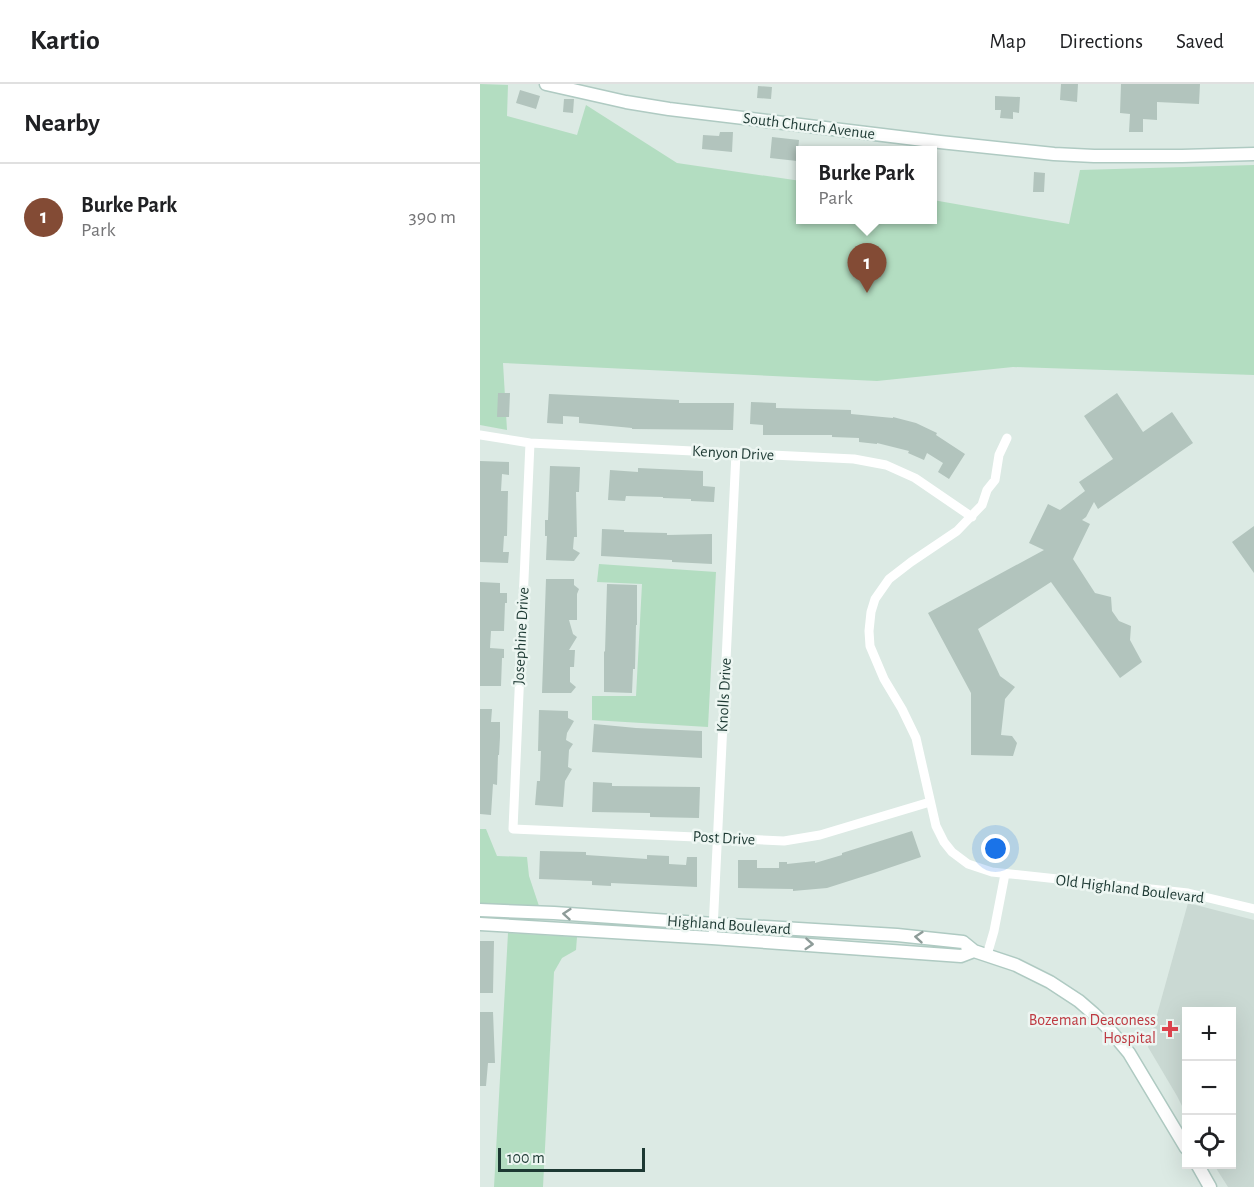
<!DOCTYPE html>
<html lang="en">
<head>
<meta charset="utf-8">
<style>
	:root { --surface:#fff; --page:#f2f2f2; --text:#202124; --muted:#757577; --line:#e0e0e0; --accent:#834b35 }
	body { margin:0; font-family:"Alegreya Sans",sans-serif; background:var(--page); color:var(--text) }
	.controls { position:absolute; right:18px; bottom:18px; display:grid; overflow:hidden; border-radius:0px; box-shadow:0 6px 24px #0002 }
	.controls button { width:54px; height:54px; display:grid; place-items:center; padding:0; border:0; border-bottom:2px solid var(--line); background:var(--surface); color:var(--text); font:30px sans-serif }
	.scale { position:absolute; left:18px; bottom:15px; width:147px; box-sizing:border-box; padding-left:6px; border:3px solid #1d3933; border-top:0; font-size:16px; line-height:21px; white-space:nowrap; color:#1d3933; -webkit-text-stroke:4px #edf6f2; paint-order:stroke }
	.you { position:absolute; left:516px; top:765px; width:21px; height:21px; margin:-15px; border:4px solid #fff; border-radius:50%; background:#1a73e8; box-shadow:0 0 0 9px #1a73e833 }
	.badge { display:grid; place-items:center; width:39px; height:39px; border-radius:50%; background:var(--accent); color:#fff; font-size:20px; font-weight:700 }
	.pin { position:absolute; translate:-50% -50px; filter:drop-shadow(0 2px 3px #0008) }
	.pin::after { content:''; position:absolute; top:32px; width:21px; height:18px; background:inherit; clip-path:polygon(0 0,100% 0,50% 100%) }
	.popup { position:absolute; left:316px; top:62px; width:141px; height:78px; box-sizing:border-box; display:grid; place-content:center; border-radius:0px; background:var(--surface); filter:drop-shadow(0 2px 4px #0005); font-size:20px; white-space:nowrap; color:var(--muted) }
	.popup b { font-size:22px; color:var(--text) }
	.popup::after { content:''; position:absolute; left:50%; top:100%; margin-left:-12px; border:12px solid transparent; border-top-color:var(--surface) }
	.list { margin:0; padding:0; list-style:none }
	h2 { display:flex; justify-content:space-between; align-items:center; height:78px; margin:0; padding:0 24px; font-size:26px }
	h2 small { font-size:20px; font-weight:400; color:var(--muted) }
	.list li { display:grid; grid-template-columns:39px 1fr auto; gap:18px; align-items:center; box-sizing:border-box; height:108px; padding:0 24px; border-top:2px solid var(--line) }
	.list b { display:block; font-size:22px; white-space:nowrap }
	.list p { margin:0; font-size:20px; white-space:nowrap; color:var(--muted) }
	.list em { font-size:20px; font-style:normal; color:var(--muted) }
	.icon { flex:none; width:33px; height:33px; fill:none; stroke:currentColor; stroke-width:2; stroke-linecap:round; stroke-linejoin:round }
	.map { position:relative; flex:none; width:774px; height:1103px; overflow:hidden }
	header { display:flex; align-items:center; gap:36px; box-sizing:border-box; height:84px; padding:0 30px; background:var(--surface); border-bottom:2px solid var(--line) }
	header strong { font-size:28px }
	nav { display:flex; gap:33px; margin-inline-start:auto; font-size:21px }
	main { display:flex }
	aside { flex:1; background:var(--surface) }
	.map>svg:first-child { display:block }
	.built { fill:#cad9d3 }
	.green { fill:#b3ddc1 }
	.building { fill:#b2c4bd }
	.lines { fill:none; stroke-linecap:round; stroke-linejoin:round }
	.secondary-casing { stroke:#afcac2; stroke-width:15 }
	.street { stroke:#fff; stroke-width:9 }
	.secondary { stroke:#fff; stroke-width:12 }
	.oneway { stroke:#8e9c99 }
	.health-dot { fill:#e0444e; stroke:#edf6f2; stroke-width:2 }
	.labels { text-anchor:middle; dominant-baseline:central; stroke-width:5; stroke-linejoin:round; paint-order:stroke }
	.street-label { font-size:16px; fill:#1d3933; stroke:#edf6f2 }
	.health-label { font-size:16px; fill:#be3a42; stroke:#edf6f2; text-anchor:end }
</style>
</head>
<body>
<header>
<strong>Kartio</strong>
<nav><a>Map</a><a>Directions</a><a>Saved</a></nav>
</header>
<main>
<aside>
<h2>Nearby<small></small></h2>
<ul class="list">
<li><span class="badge">1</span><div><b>Burke Park</b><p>Park</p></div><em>390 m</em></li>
</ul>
</aside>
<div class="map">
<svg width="774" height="1103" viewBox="0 0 774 1103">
	<rect width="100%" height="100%" fill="#dceae4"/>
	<path class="built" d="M708,819L774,836V1103H748L734,1081L752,1080V928H706V1030L697,1012L668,963Z"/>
	<path class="green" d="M0,0L28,1L27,32L97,51L106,21L197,79L321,97V136H453V116L589,140L600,86L774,81V291L533,283L397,297L23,279L27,346L0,341Z
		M119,480L236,488L228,643L112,636V612H156L162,500L117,498Z
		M0,745H6L17,772L47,773L49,792L61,828L0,825Z
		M28,849L97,853L96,866L82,874L74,888L63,1103H14Z"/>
	<path class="building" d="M581,0H598L597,18L580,16Z
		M641,0H720L719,20L677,18V36L663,35V48H649L650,30L640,29Z
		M278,2L292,3L291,15L277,14Z
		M40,6L60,12L56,25L36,19Z
		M515,12L540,13L539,29L533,28V35L520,34L521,26H515Z
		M84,15H94L93,29L83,28Z
		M240,48H253L252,68L222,65L223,51L239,52Z
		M292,53L319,56L317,77L290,74Z
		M554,88L565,89L564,108H553Z
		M18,309H30L29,333H17Z
		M637,309L663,348L692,328L713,359L618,425L614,418L606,433L602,436L610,440L593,475L615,509L631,513L632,527L639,537L651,542L650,556L662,578L640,594L571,498L498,545L520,592L535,603L525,615L521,651L532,652L537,659L533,672L491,671V609L448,529L564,466L549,459L568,420L580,426L605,407L599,398L633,375L604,332Z
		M69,310L199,316V319H254L253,346L152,345V344L99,339V333L83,332V340L67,339Z
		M271,318L296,319V324L371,326V330L413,334V333L436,339L457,349L456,351L485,370L469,395L458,388L463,379L447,369L444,376L428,369L429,367L397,359V360L379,358V354L352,353V351H283V341L270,340Z
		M0,377L29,378V391L22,390L21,407H28L27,452H24L23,468H29L28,479L0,478Z
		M70,382L100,383L99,408H96L97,453H94L93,465L100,469L94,477L66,476L67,452H65V436H68Z
		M158,384L223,387V402L235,403L234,418L211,417V415L183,414V413L146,412L145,417L128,416L130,386L158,388Z
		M774,442V489L752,458Z
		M122,445L144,446V448L187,449V451L232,450V480L192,478V476L121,472Z
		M66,495H94V501L99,505L97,510V536H89L93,550L97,553L89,566H95L94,583H90V598L96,603L91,609H62Z
		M0,498L20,499V509H27V519H25L24,547H11L10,564L24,565V574H22L21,602H0Z
		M127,500L157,501V541H156L155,585H153L152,609L124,608V567L125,568Z
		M0,625H12L11,638H20V653L19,671H18L17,701L13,700L11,731L0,730Z
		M59,626L88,627V634L94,637L87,649L86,656L93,660L89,666L88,683L92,685L85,697L83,723L55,721L57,697H60L61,667H58Z
		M114,640L156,644L222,647V674L112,668Z
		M113,698L132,699V702L220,703L219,734L170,733V729L112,728Z
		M432,747L441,773L394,789L347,804L313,807V805L258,804V776H277V784H299V778H307V780L335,777V779L362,771V769Z
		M60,767L106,768V771L167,775V771L189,772V780L206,781L207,773H217V803L131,799V802L112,801V797L59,795Z
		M0,857H14L13,909H0Z
		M0,928H13L15,979H8L6,1002H0Z"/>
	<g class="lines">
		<g class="secondary-casing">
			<path id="secondary" d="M66,0L146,18L189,25L460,58L574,70L614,72H702L774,70
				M0,826L74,829L234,840L417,851L483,858L494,867L536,881L570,898L599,917L614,930L629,945L649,969L706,1064
				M0,840L232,854L481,872L494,867
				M717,1080L730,1103"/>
		</g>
		<path class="street" d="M0,351L50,359L374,375L406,381L435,394L492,433
			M527,354L519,371L515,396L507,406L502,421L477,447L431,478L409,495L395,515L391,528L389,547L390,562L404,595L422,625L436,654L456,742L464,758L472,768L488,780L512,788L708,809L774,825
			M50,359L33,745L304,757L340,751L450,718
			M233,846L256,369
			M507,871L514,847L525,790"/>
		<use href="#secondary" class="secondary"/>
	</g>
	<defs><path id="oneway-chevron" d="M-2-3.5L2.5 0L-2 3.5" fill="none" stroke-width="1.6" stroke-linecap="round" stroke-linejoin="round" transform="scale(1.5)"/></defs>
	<g class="oneway">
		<use href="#oneway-chevron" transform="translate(87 830) rotate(-175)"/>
		<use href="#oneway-chevron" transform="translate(439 853) rotate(-175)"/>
		<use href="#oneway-chevron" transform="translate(329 860) rotate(4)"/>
	</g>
	<path class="health-dot" d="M687 936h6v6h6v6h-6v6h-6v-6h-6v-6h6z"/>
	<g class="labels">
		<g class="street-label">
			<text transform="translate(329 42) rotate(7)">South Church Avenue</text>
			<text transform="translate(253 369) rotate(3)">Kenyon Drive</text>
			<text transform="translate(41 552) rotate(-87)">Josephine Drive</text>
			<text transform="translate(244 611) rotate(-87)">Knolls Drive</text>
			<text transform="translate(244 754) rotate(3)">Post Drive</text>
			<text transform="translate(650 805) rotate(7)">Old Highland Boulevard</text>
			<text transform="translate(249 841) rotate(4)">Highland Boulevard</text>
		</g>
		<g class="health-label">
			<text x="676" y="936">Bozeman Deaconess<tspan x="676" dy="18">Hospital</tspan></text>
		</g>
	</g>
</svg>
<div class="controls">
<button>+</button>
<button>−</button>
<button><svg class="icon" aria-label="locate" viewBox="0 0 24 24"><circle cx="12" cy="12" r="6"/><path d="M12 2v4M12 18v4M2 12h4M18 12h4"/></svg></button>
</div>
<div class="scale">100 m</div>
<div class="you"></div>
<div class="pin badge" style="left:387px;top:209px">1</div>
<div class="popup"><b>Burke Park</b>Park</div>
</div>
</main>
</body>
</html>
